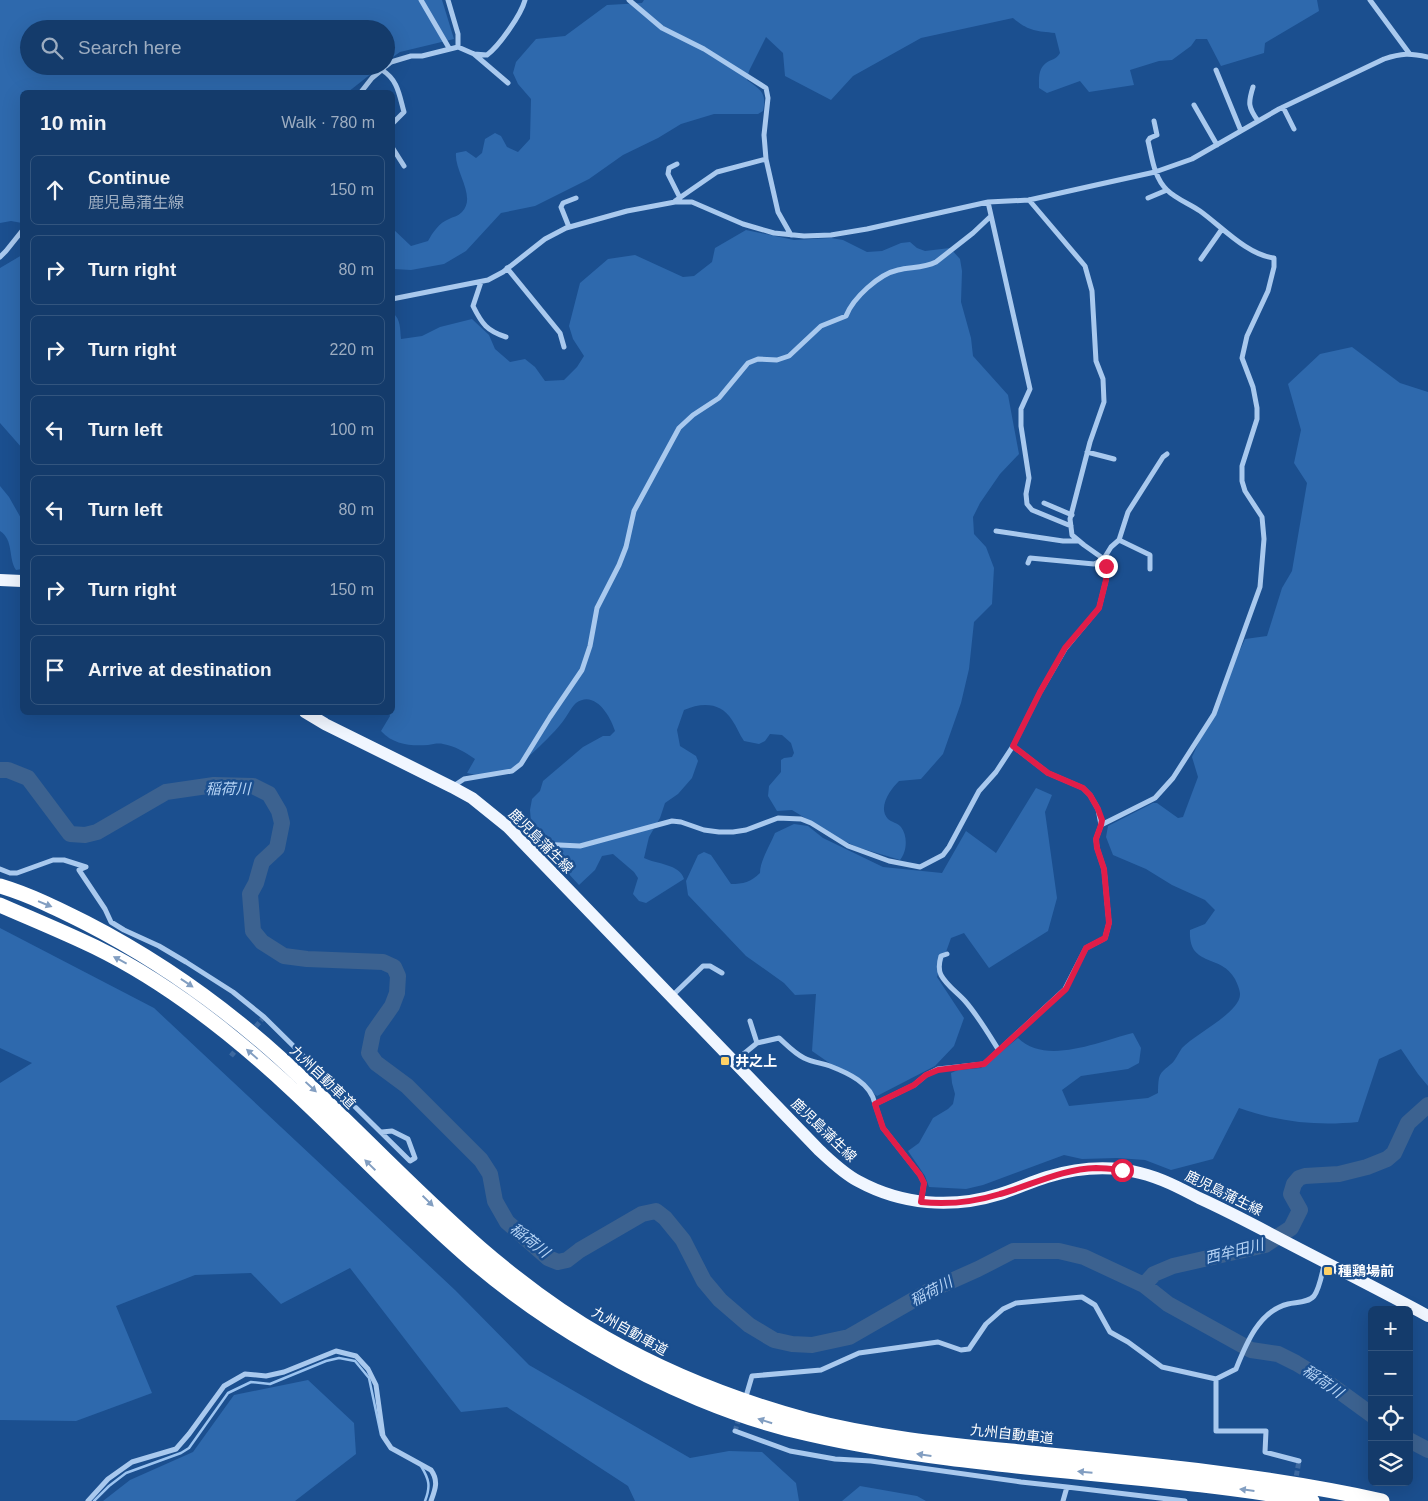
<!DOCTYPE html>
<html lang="en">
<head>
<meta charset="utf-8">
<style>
	:root { --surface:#143b6b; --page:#214673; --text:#f1f3f6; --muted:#9dadc1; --line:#33557e }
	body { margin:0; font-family:Arial,"Noto Sans JP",sans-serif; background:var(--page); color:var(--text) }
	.controls { position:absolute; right:15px; bottom:15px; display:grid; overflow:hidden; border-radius:8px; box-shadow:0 5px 20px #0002 }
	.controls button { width:45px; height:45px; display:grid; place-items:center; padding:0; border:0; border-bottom:1px solid var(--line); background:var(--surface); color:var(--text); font:25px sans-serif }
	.stop { position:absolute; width:15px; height:15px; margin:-11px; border:4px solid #e11d48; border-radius:50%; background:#fff }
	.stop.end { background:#e11d48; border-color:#fff; box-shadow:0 1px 5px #0008 }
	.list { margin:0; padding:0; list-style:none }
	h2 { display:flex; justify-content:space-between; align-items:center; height:65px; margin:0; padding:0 20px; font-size:21px }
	h2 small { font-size:16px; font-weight:400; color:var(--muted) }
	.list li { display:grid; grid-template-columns:32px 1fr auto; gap:15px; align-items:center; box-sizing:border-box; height:70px; margin:0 10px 10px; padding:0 10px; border:1px solid var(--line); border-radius:8px }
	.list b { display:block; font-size:19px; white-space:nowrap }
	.list p { margin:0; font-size:16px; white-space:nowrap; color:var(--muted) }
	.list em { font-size:16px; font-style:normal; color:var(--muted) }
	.icon { flex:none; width:28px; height:28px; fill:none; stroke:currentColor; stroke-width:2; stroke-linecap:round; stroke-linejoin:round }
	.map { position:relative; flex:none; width:1428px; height:1501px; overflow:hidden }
	.search { position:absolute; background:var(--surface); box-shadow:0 5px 20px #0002; left:20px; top:20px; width:375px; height:55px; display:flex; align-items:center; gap:12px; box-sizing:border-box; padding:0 18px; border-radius:28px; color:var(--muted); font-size:19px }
	.panel { position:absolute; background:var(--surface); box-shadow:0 5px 20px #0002; left:20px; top:90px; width:375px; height:625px; border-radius:8px }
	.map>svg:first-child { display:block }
	.green { fill:#2e69ad }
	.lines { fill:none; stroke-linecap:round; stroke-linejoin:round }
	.stream { stroke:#9cc4f0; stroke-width:2.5 }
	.river { stroke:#3c6290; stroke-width:16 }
	.minor-tunnel { stroke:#3d69a0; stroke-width:5; stroke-dasharray:5 2.5; stroke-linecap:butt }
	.minor { stroke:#a9c9ee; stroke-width:5 }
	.primary { stroke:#f0f6ff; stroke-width:12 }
	.motorway { stroke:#fff; stroke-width:15 }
	.oneway { fill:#829ec1 }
	.route { stroke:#e11d48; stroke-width:6 }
	.poi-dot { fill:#ffd166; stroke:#1b4f8f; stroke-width:2 }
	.labels { text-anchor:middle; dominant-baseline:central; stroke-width:5; stroke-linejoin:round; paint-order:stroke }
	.street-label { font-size:14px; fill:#fff; stroke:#1b4f8f }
	.poi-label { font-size:14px; font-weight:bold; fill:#fff; stroke:#1b4f8f; text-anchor:start }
	.water-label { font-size:15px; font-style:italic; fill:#b5d3f5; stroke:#1b4f8f }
</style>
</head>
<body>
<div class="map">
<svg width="1428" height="1501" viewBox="0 0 1428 1501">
	<rect width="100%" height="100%" fill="#1b4f8f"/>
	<path class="green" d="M0,0H442L454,39L400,52L386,62V29H29V66H381L348,92H22V223L11,221L0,223Z
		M644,0H1317L1319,11L1265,43L1264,53L1221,66L1207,39H1196L1191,46L1172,60L1159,61L1130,70L1134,85L1089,92L1080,81L1047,93L1039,88C1039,79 1038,69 1046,63C1051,59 1056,60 1060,53L1055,33C1036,31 1028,31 1013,18L921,38L853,76L831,100L785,76L783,53L766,37L749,71L747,80C761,90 767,93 763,111L758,114H714L681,124L658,138L623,155L589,179L535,206L501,213L466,251L444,264L411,270L393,269L392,228L411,246L428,241C433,232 439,223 449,219C455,216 457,217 462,212C477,197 454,171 456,153L466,151L476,158L482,153L485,139L495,133L501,136L507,147L518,152L530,139L531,99L518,84L513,73L516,62L536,39L565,36L607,5L642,3Z
		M746,230L794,240L831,238L843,240L867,252L882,251L901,243L910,242L917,248L925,251L950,248L960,259L962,271L961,302L971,338L973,356L1008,395L1019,454L1000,474L980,503L973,517L974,534L986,547L994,568L992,604L974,622L969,669L961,703L943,754L921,779L899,781C891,789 877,807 888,819C891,822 898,823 901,827C908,836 907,852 900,860L857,847L840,839L792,810L777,811L768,796L769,786L781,772V760L784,758L792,757L794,753L791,743L782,735L770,734L765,741L759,744L744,741C739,734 737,727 732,720C721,702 702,702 684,710L677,730L680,746L696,756L698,761L692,778L678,794L665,803L660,818L649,837L644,858C656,864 680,864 684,879L646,903L639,901L633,894L638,878L634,872L613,854L602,856L595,870L579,885L543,846L531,822L530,810L532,799L540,791L543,781L583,747L603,736H610L615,731C611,717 595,689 576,703C571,707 565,720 560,725C552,735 524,763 512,768C500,774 480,777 467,773L475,759C465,752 455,746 443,744C439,743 433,744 428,745C410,746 394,745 381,731L390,716L389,713L392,712L393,313C401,320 400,329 401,339L422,336L440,327L472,319L489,335L495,349L510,362L525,359L535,367L545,381L564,380L577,367L584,356L573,339L569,326L580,283L608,259L635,255L683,277L694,276L712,262L715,248Z
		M22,255V448L0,423V268Z
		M1352,347L1400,383L1428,392V1086L1418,1074L1401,1049L1379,1059L1358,1122C1316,1126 1279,1122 1239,1108L1213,1159L1171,1170L1145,1160L1117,1158L1082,1159L1064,1155L983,1185L966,1189L929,1187L925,1176L908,1151L919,1143L933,1118L948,1109L953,1104L955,1094L952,1083L951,1073L958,1070L981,1068L1018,1038C1046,1066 1100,1041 1133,1033L1141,1048L1139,1063L1128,1069L1081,1076L1062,1090L1069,1106L1148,1098L1158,1093C1158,1089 1158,1083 1159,1078C1161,1070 1169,1067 1174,1061C1177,1057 1179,1052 1182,1048C1195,1034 1241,1012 1240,994C1240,990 1237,983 1235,979C1221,953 1188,968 1190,930L1205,924L1215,910L1205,900L1172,885L1146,869L1113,855L1106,837L1108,826L1153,803H1157L1178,818L1183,817L1198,777L1192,757L1245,639L1267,636L1282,588L1292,571L1307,483L1294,463L1301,430L1288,384L1320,354Z
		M0,486L9,497L22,520V569L16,570C8,558 14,540 0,531Z
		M1036,788L1052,795L1045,812L1057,898L1048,931L989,968L964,933L951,938L937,977L964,1018L954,1046L935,1066L877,1096L812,1051L816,994L795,995L784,983L746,956L688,895L686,881L698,855L704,852L711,855L731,884C743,884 751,882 760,873C760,860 770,846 775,833L794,824L808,826L823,838L883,867L942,873L966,831L996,853Z
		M0,928L154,1008L455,1290L529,1365L690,1458L729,1451L762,1452L796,1483L799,1501H635L628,1486L507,1407L461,1412L350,1268L281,1304L251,1273L195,1275L116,1306L152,1393L76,1421L0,1420V1083L32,1063L0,1048Z
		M308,1380L354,1423L356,1454L295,1501H103L130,1480L193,1452L234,1395Z
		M860,1486L917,1496L926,1501H842Z"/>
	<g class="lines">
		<path class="stream" d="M421,1466C429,1479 431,1486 425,1501
			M94,1501L109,1486L126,1473L181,1453L189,1448L228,1393L251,1382L270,1384L326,1361L339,1358L355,1361L369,1378L381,1435"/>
		<path class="river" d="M0,770H8L28,778L70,834L85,835L97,832L166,792L214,785L253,786L269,794L279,811L282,823L277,848L262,862L256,883L250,894L253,931L262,942L284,956L307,959L383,962L394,967L398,976L397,993L392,1006L373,1033L369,1053L376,1063L407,1086L481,1160L490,1174L495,1201L507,1222L548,1258L558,1262L567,1260L580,1250L642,1214L656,1211L665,1218L683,1240L704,1281L720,1300L749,1325L774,1340L792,1344L812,1345L849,1337L929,1291L978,1269L1013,1251H1059L1084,1257L1144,1285L1168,1304L1251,1350L1278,1354L1296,1363L1324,1380L1372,1415
			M1144,1285L1154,1274L1173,1266L1265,1245L1291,1228L1300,1210L1291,1194L1294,1184L1299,1178L1305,1176L1339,1174L1367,1167L1387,1159L1394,1153L1408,1123L1428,1105
			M1409,1440L1428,1450"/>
		<path class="minor-tunnel" d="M251,1032L264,1017
			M231,1056L239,1046
			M735,1431L740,1415
			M1295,1483L1299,1461"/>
		<path class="minor" d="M421,0L449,48
			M448,0L458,34V47
			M629,0L662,28L704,49L766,88L768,98L764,135L766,159L778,212L791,235
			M1370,0L1409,53
			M474,54L508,83
			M386,66L391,62L411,56H422L458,47L474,54L487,55C499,46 521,15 525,0
			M382,70C398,80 399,94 404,112L392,124
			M1216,70L1241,131
			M1253,87C1248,103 1248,107 1258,121
			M361,92L372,78L384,68
			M1194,105L1217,145
			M1283,107L1294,129
			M392,147L404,166
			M677,164L669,168L668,174L680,198
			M1148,198L1167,190
			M675,201L717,172L766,159
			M988,202L1030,389L1021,409V426L1029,478L1026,494L1027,504L1032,510L1071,526
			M569,227L561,207L563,203L576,198
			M0,257L6,251L22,231
			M1201,259L1222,229
			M507,268L560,333L564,347
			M481,282L473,306C482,324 487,331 506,337
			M392,299L488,280L503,272L545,239L566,228L627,211L675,202H692L743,224L774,233L804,236L831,235L867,229L988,202L1029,200L1096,185L1155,172L1192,159L1279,109L1384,59C1402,53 1410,53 1428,57
			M1087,452L1114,459
			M1044,503L1072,515
			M996,531L1063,541H1079
			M1119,540L1150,555V569
			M1028,563L1030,558L1094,564L1103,560L1111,547L1119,540L1128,512L1163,457L1167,454
			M1013,746L1048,773L1083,788L1090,795L1098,809L1101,825
			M452,787L464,779L512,771L521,764L550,717L582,670L590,646L597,608L619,565L626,547L634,511L679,428L693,415L719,398L748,363L758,359L777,360L789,356L821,326L846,316C853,298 879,274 898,270C911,267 924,268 936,262L973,233L991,216
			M530,847L539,844L580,846L672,821L681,822L704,830L719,832H733L746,830L778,818L801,819L811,823L848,846L889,861L920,867L943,855L949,847L979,791L996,772L1013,746L1040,692L1065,649L1099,608L1106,580V566L1101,557L1084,545L1072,535L1070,519L1090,442L1104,402L1103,379L1096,361L1092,291L1085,266L1029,200
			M0,869L10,873H17L53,860H64L86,867L79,870L105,909L111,922L124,930L159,946L186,962L233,992L264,1017L410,1161L415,1158L408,1139L392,1131L382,1132
			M947,954L941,956C939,963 938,969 941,975C947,986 957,992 965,1001C978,1016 988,1033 998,1049
			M672,996L703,966H710L722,973
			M750,1021L757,1043
			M735,1061L757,1043L779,1038C787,1045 794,1053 804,1058C812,1062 821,1063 830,1066C848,1073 871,1083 875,1104
			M921,1202L924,1183L920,1175L883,1128L875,1104L914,1085L926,1075L938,1069L984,1064L1065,989L1086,948L1105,938L1109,923L1104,869L1097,848L1096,839L1101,825L1155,798L1173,778L1214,714L1260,587L1264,539L1262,517L1245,491L1242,481V466L1257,419V408L1253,387L1242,358L1247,336L1268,291L1274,267V258C1247,255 1221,226 1200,211C1190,204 1176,199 1167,190C1154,178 1152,157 1148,141L1150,138L1157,135L1154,121
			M1216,1379V1431H1266L1265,1452L1299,1461
			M747,1393L752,1376L821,1370L859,1353L938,1342L961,1350L969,1349L986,1324L1003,1309L1016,1303L1082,1297L1095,1305L1110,1332L1128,1342L1162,1367L1216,1379L1236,1369C1246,1344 1259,1311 1288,1304C1296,1302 1308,1303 1314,1296C1320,1288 1322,1272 1325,1262
			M735,1431L790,1451L835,1459L871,1461L1021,1482L1067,1487
			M88,1501L108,1479L132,1462L176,1449L189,1434L224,1386L245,1374L266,1376L284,1372L336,1351L356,1356L368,1369L376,1385L383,1436L391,1448L431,1470C439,1481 435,1490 431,1501
			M1063,1501L1067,1487L1185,1501"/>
		<path class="primary" d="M0,580L22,581
			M305,712L325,724L452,787L472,798L508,827L819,1150C831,1161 843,1173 858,1181C902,1205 952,1209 1000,1194C1016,1189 1031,1182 1047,1177C1077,1168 1109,1165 1140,1173C1161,1178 1180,1188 1199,1198C1230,1212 1260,1228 1290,1244C1336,1268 1382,1291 1428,1316"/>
		<path class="motorway" d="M0,886C30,895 58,909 86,923C156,959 220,1004 279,1057C385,1153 478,1266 605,1338C668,1374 737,1401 807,1420C884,1440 962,1446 1040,1454C1154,1465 1269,1476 1382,1501
			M0,905C32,919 64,932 95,947C142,970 186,1000 227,1033C312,1101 385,1185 467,1256C507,1291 550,1321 595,1347C660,1385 736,1418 809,1434C974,1472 1146,1471 1312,1501"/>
	</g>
	<defs><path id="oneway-solid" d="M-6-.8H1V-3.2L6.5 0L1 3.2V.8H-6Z" transform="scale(1.25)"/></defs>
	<g class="oneway">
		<use href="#oneway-solid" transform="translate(45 904) rotate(22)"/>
		<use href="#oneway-solid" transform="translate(120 960) rotate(-152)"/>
		<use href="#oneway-solid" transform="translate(187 983) rotate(34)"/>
		<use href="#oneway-solid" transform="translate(252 1054) rotate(-139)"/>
		<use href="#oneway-solid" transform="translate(311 1087) rotate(43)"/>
		<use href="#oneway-solid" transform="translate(370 1165) rotate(-136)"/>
		<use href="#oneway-solid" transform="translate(428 1201) rotate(44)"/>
		<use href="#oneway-solid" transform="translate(765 1421) rotate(-163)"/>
		<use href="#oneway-solid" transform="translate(924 1455) rotate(-172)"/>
		<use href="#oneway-solid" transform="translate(1085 1472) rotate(-175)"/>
		<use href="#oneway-solid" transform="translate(1247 1490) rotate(-173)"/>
	</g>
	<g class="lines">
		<path class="route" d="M1106,566V580L1099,608L1065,648L1040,692L1013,746L1048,773L1083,788L1090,795L1098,809L1102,820L1101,825L1096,839L1097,848L1104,869L1109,923L1105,938L1086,948L1066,989L984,1064L938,1070L926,1075L914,1085L875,1104L883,1128L920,1175L924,1183L921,1202C948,1205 974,1202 1000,1194C1032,1185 1062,1169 1096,1168C1104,1168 1113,1169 1122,1170"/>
	</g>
	<g class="poi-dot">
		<rect x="720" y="1056" width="10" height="10" rx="2.5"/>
		<rect x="1323" y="1266" width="10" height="10" rx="2.5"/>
	</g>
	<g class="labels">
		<g class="street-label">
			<text transform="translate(541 841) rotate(45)">鹿児島蒲生線</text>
			<text transform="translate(323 1077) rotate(44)">九州自動車道</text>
			<text transform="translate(824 1130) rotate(44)">鹿児島蒲生線</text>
			<text transform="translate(1224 1193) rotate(26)">鹿児島蒲生線</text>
			<text transform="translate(630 1331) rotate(29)">九州自動車道</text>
			<text transform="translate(1012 1434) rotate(6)">九州自動車道</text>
		</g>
		<g class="poi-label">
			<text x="735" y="1061">井之上</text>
			<text x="1338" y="1271">種鶏場前</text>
		</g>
		<g class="water-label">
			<text x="228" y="788">稲荷川</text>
			<text transform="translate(530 1240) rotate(38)">稲荷川</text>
			<text transform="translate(1234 1251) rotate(-14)">西牟田川</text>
			<text transform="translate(931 1291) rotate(-28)">稲荷川</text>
			<text transform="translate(1323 1381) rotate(35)">稲荷川</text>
		</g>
	</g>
</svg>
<div class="controls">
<button>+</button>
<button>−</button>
<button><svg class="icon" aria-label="locate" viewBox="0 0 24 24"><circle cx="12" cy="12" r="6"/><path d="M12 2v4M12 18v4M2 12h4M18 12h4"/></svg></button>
<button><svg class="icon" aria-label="layers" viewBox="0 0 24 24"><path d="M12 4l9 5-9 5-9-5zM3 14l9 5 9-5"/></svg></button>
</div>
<div class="stop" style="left:1122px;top:1170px"></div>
<div class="stop end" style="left:1106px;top:566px"></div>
<div class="search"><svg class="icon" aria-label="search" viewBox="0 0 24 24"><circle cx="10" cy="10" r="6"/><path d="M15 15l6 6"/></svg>Search here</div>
<section class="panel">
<h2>10 min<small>Walk · 780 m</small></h2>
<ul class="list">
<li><svg class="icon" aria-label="ahead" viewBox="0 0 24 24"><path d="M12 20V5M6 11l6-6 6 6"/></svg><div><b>Continue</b><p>鹿児島蒲生線</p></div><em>150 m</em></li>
<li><svg class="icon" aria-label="right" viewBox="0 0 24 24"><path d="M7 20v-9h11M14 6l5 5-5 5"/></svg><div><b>Turn right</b></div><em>80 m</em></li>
<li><svg class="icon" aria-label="right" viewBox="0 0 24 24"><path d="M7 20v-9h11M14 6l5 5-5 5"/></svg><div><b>Turn right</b></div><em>220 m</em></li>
<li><svg class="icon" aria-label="left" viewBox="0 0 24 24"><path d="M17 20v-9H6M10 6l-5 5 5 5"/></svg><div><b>Turn left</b></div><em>100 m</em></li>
<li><svg class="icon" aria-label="left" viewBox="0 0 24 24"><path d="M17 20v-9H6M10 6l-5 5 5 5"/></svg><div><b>Turn left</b></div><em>80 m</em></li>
<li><svg class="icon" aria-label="right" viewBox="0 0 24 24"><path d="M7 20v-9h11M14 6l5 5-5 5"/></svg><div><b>Turn right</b></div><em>150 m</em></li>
<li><svg class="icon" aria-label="arrive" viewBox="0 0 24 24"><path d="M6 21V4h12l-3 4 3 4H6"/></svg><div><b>Arrive at destination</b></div></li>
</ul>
</section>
</div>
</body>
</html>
